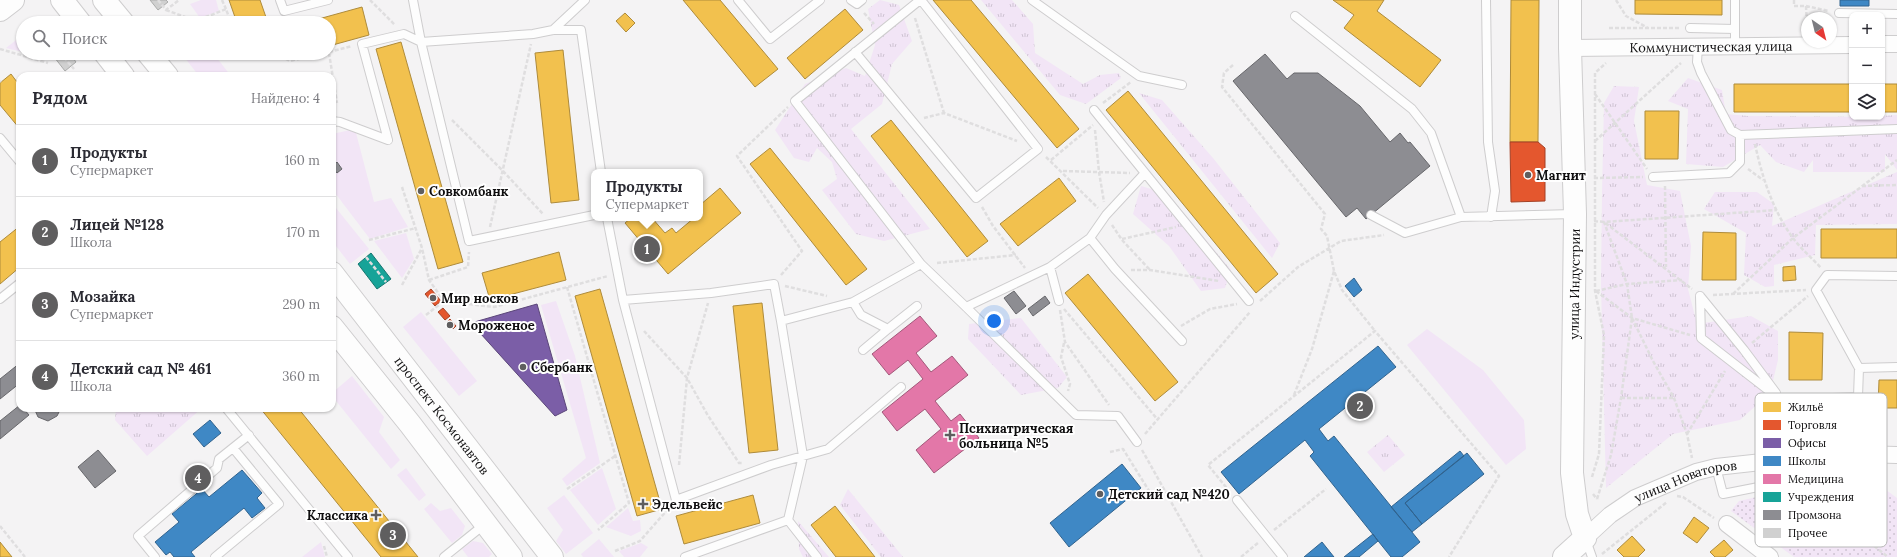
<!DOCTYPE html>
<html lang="ru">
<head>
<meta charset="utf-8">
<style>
	:root { --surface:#fff; --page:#f7f7f7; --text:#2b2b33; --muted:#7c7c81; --line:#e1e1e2; --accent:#5f5e5f }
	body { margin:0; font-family:Lora,serif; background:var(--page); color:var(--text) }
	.controls { position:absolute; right:12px; top:12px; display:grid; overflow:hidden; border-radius:8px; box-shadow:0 1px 3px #0004 }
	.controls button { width:36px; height:36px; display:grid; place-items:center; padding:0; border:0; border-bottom:1px solid var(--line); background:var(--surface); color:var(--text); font:20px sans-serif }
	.compass { position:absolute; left:1801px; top:12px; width:36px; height:36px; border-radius:50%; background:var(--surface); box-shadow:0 1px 3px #0004; rotate:145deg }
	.you { position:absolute; left:994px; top:321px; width:14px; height:14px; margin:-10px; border:3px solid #fff; border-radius:50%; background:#1a73e8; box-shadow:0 0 0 6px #1a73e833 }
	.badge { display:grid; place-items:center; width:26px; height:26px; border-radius:50%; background:var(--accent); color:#fff; font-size:13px; font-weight:700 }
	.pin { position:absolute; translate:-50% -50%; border:2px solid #fff; box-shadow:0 1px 4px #0006 }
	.popup { position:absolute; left:591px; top:169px; width:112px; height:52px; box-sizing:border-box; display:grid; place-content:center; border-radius:8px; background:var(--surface); filter:drop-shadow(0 1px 3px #0005); font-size:13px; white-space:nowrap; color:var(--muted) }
	.popup b { font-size:15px; color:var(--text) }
	.popup::after { content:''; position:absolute; left:50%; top:100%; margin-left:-8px; border:8px solid transparent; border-top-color:var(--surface) }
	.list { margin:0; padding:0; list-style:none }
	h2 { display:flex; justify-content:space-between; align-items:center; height:52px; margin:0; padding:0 16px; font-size:17px }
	h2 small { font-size:13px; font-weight:400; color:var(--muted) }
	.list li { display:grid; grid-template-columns:26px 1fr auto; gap:12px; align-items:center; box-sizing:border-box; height:72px; padding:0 16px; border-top:1px solid var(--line) }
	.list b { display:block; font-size:15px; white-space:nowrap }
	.list p { margin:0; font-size:13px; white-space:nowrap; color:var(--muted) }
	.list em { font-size:13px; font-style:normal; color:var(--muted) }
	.icon { flex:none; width:22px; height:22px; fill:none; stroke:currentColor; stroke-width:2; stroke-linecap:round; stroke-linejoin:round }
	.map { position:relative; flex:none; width:1897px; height:557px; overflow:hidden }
	.search { position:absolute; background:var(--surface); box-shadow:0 1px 3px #0004; left:16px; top:16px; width:320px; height:44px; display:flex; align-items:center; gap:10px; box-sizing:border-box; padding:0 14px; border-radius:22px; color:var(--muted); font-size:15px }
	.panel { position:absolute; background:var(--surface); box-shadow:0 1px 3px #0004; left:16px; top:72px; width:320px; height:340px; border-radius:12px }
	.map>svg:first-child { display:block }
	.grass { fill:#f2e5f6 }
	.park { fill:url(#park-tufts) }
	.garden { fill:url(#garden-dots) }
	.homes { fill:#f2c14e; stroke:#ae8b3b }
	.shops { fill:#e4572e; stroke:#a44125 }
	.offices { fill:#7b5ea7; stroke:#5b4679 }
	.schools { fill:#3f88c5; stroke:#31638e }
	.health { fill:#e377a8; stroke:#a3587a }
	.public { fill:#17a398; stroke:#15766f }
	.industry { fill:#8d8d92; stroke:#67676b }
	.building { fill:#d0d0d0; stroke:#abacab }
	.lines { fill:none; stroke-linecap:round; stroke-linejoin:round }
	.lane-casing { stroke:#cecdce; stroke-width:10 }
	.street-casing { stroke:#cecdce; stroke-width:18 }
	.secondary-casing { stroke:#cecdce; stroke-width:24 }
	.primary-casing { stroke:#cecdce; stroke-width:24 }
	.path { stroke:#dfdedf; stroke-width:2.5; stroke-dasharray:4 2; stroke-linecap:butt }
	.lane { stroke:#fdfdfd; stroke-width:8 }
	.street { stroke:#fdfdfd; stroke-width:16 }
	.secondary { stroke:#fdfdfd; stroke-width:22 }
	.primary { stroke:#fdfdfd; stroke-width:22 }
	.poi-dot { fill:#5f5e5f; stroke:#fff; stroke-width:1.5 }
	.labels { text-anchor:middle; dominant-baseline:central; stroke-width:4; stroke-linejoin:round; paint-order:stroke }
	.street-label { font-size:13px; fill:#0f0e0f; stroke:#fff }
	.poi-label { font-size:13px; font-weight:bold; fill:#0f0e0f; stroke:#fff; text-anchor:start }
	.key { fill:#fff; stroke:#b7b7b7; stroke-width:1 }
	.key-label { font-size:11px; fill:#0f0e0f }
</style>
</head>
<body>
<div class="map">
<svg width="1897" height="557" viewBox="0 0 1897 557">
	<defs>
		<pattern id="park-tufts" width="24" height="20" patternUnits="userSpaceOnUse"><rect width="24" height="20" fill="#f2e5f6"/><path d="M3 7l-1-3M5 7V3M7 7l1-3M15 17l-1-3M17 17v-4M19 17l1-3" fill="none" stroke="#cec3d2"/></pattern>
		<pattern id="garden-dots" width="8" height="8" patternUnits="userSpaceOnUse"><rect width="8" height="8" fill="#f2e5f6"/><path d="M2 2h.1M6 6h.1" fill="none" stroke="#cec3d2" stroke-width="1.8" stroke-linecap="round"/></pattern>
	</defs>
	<rect width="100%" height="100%" fill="#f4f3f4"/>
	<path class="grass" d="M201,0H216L219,11L200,18L190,4Z
		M20,37L23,41V52L6,48Z
		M181,53H213L231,76H199Z
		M355,129L374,202L391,198L408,227L370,239L332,189V134Z
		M332,203L369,249L350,264L332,241Z
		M406,233L414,259L402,278L374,241Z
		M556,301L575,356L600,463L567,486L562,479L586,458L541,305Z
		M421,312L477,381L459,396L403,327Z
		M1427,329L1483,370L1524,420L1526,449L1506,465L1407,345Z
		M352,376L384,417L379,432L400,460L391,469L332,396V393Z
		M406,468L426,495L419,501L397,475Z
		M602,468L616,509L598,525L570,490Z
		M564,495L593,533L566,554L556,541L563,530L547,508Z
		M431,503L440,511L451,508L465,526L462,535L452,543L424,509Z
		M628,508L633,521L640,520L641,531L631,536L606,527Z
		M599,539L614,557H583L581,554Z
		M473,541L483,543L492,554L489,557H468L462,549Z
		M321,542L325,557H302Z
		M641,543L648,547L640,557H624L619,551Z"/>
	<path class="park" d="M880,0L899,5L912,41L892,64L882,104L851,129L930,229L884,241L856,234L822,190L837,179L832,162L817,148L809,162L794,158L775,130L805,84L846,68L865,76L875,45L868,9Z
		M981,0H1012L1033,24L1035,53L1083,84L1100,75L1119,73L1121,78L1086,104L1060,95Z
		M1688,78L1722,90L1726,114L1748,116L1882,117V116L1897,115V170L1885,154V172H1813V160L1804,172L1776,162L1760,145L1723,167L1686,164L1688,109L1668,101Z
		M1614,86L1639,87L1634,121L1647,185L1680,191L1691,246L1688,289L1697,324L1751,316L1778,331V360L1770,393L1740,420L1673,434L1606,488L1601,286L1602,193L1604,103Z
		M1139,93L1162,100L1213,158L1280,243L1272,258Z
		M1897,172V224L1816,225L1815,255L1774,265V286L1765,287L1744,275L1746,233L1704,209L1715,192H1757L1774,204L1772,226Z
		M1141,186L1168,194L1231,270L1225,288L1201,291L1169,246L1133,214Z
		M1021,318L1067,377L1058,388L1021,395L968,339L969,324Z
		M116,408H202L147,456L115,420Z
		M1388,435L1405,455L1384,472L1367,452Z
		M848,489L903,557H881L840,505Z
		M798,521L829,557H803L799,549Z"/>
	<path class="garden" d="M1863,473L1897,498V557H1794L1731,511L1739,501Z"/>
	<path class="homes" d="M229,0H260L268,23H237Z
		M683,0H720L778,69L755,87Z
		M933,0H971L1079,129L1057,148Z
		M1333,0H1384L1377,11L1441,60L1420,87L1344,28L1354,15Z
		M1511,0H1539L1538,142H1510Z
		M1635,0H1722V15L1635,14Z
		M362,7L369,35L329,46V23H304Z
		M845,9L863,30L805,79L787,58Z
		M625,13L635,23L626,32L616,21Z
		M401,42L463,262L438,269L376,49Z
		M563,50L579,200L551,203L535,53Z
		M11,74L20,86V129L0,105V83Z
		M1734,84H1852V112H1734Z
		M1882,84H1897V112H1882Z
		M1128,91L1278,274L1256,293L1106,110Z
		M1645,111H1679L1678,159H1645Z
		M891,120L988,241L967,257L871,136Z
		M770,148L867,269L846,285L750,164Z
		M1059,178L1076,201L1018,246L1000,224Z
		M720,188L741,213L668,274L625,223L631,218H652L665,233L672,228L676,233L694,218H700V205Z
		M20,226V267L0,284V242Z
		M1821,229H1897V258H1821Z
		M1703,232L1736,233V280H1702Z
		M559,252L566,280L490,300L482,273Z
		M1795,266L1796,280L1783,281V267Z
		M1088,274L1178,382L1155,401L1065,293Z
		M600,289L662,509L637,516L575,296Z
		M762,303L778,450L749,453L733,306Z
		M1789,332L1823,333L1822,380H1789Z
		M1879,380H1897V408H1878Z
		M260,408H298L418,557H381Z
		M753,495L760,523L684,544L676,516Z
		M835,506L875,557H836L811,525Z
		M1694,517L1709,528L1697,543L1683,533Z
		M1632,536L1645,550L1638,557H1624L1617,550Z
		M1724,540L1733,550L1725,557H1715L1710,552Z
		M0,542L12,557H0Z"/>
	<path class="shops" d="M1510,142H1538L1545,148V201L1511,202Z
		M431,289L441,301L435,306L425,294Z
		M443,308L450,316L445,320L438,312Z
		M450,319L456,326L453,329L447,322Z"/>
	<path class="offices" d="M537,304L567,410L555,416L471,323Z"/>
	<path class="schools" d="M1840,0H1869V6H1840Z
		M1354,278L1362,290L1354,297L1345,286Z
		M1378,346L1396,367L1319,429L1328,441L1334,436L1420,542L1402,557H1391L1310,456L1314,452L1305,440L1239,494L1221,472Z
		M210,420L221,433L204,447L193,434Z
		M1460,451L1464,456L1405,503L1422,524L1412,532L1391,507Z
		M1467,453L1484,474L1422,524L1405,503Z
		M1122,464L1141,488L1069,547L1050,523Z
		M242,470L262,493L257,498L265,508L252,518L244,508L191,552L195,557H174L170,552L166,555L155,542L179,522L172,514L202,489L209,497Z
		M1373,534L1378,541L1359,557H1344Z
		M1322,542L1334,557H1304Z"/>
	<path class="health" d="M920,316L937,336L916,353L931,372L952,356L968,375L935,401L951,421L960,414L979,438L934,473L916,450L941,429L925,409L897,431L882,412L923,379L908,360L889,375L872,354Z"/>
	<path class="public" d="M371,253L391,279L377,289L358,264Z"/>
	<path class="industry" d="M1265,54L1287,79L1294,73H1318L1360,106L1390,142L1400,133L1408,143L1410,142L1430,166L1366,219L1357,208L1346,217L1233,81Z
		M337,162L342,169L337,173L332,167Z
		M1014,291L1026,306L1016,314L1004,298Z
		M1045,296L1050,303L1033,316L1028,309Z
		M20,363V383L0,399V379Z
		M20,405V408H23L29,415L0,439V421Z
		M34,408H61L57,416L48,421L38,417Z
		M98,450L116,471L95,488L78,467Z"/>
	<path class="building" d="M150,0H166L168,2L158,10Z
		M51,53H69L76,62L65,71Z"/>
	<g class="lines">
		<g class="lane-casing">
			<path id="lane" d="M280,0L284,11L328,0
				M413,0L421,42
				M738,0L770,39L820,0
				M851,0L857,4L862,0
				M920,0L795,101L921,264
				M1032,0L1139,76L1182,85
				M1486,0L1488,142L1495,191L1491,217
				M1839,13L1897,14
				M1295,16L1412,109L1431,133L1461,217
				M1690,28L1735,29
				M553,30L585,0
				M1698,46L1697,62L1701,73L1731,130L1740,135L1897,129
				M1735,46V0
				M855,52L976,198L1038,149L921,0
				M1094,110L1145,173
				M332,121L340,122L388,140
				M0,138L20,162
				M388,140L362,44L404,34L421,42
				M1653,177L1729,173L1740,162V135
				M594,215L469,241L421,42L533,34L553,30H581L601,172
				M1371,215L1405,233L1461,217L1574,214
				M607,218L623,300
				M1050,267L1059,301
				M1700,296L1701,338L1781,400L1858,397L1860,454
				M1700,296L1744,350L1776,393
				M0,299L20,283
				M853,302L861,315L888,329L863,350
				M966,307L1050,267L1090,238
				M781,321L803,456L788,520
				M888,329L917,306
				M1182,341L1115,269L1090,238L1106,215L1145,173L1249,301
				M1859,368L1816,290L1827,275L1897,276
				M901,387L828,449L771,465L676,500L623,300L711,293L774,284L781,321L853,302L921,264L966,307L1076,415L1118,416L1137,442
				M1858,397L1859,368L1897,367
				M226,408L348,557
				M1716,467L1723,494L1819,475
				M1237,500L1283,557
				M788,520L817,557
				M1586,540L1592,557
				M155,557L138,536L217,468L219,459L249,435
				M215,557L279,504L233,448
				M444,557L485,524
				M685,557L788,520"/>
		</g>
		<g class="street-casing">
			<g id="street">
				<path d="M1882,44H1897"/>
				<path id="s1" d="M1570,48L1852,45"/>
				<path d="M1727,524L1770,557"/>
				<path id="s2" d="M1585,538L1610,515L1635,498L1696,472L1716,467L1799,458L1860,454L1897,455"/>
			</g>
		</g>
		<g class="secondary-casing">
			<g id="secondary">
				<path d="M0,10L13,0"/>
				<path id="s3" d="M1564,557L1585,538L1577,514L1572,473L1575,214L1570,48V0"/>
			</g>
		</g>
		<g class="primary-casing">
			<g id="primary">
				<path d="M62,0L80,23"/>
				<path d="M104,0L123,23"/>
				<path d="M105,53L123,76"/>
				<path d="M148,53L167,76"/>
				<path id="s4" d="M332,273L552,557"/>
				<path d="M332,327L410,424L511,557"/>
			</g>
		</g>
		<path class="path" d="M158,0L166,10L179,0
			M222,0L226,9
			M370,0L395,25
			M1616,0L1626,16L1648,28
			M1794,0V6H1806L1829,11
			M1806,6L1807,29
			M166,10L196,21L226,9L231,23
			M864,13L874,24
			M915,18L944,113
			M1609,28H1680
			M0,49L48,63
			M329,52L352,46
			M60,53L74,69
			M275,53L290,61L325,53
			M329,53L337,103
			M222,56L230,53
			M1233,65L1224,73L1222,87L1325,214L1321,229L1327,236L1334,271
			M0,81L1,82
			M1595,94L1647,169
			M1103,103L1131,82
			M924,118L944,113L1017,141
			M452,120L502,170L543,214
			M1095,130L1099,172L1104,202
			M1595,141L1681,63
			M1755,144C1762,177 1773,211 1793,238C1801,249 1812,258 1821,268
			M1046,157L1098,208
			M1051,160L1093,125
			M1748,169L1763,180
			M1063,171L1130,173
			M1594,178L1643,177
			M1665,186L1666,267
			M1862,186L1897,185
			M402,187L422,248L429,280L444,301
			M982,207L993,226L1025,268
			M1594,221L1604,222L1692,289
			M1112,225L1122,240L1150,270
			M490,227L531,44
			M1122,239L1176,227
			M369,240L416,228
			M366,257L386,282
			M937,263L1016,255
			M1131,270H1150L1219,281
			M781,275L802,251L737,156L788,107
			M429,280L468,267L469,252
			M402,285L422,248
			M785,286L827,296
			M567,287L629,503L598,530
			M1596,291L1632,318L1690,335
			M1596,291L1627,284L1682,280
			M1733,294L1793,238L1897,160
			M1713,295L1806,290
			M1260,301L1298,267L1341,241L1384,235
			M1064,309L1158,420
			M1060,310L1065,342L1109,405
			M426,315L444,301L494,307L608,276
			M1632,318L1653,361L1674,398L1687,434L1692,458
			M1181,326L1210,309L1237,304
			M644,331L687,378L707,414L739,463H743
			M1064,343L1061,357L1070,384L1068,391
			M1752,343L1808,296
			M1294,395L1312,349L1334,271L1342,290L1375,331
			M1621,398H1673
			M1145,434L1250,312
			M1687,434L1725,371
			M1142,450L1202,557
			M1110,452L1123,449L1151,494
			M679,465L687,378L708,303
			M1592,477L1599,454L1604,335L1595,291V73L1606,63
			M567,489L615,456
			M1230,492L1208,465L1375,331L1499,476L1449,557
			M1593,494L1597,499
			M1677,496L1683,497L1714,518
			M1597,499L1611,455L1621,398L1632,318L1627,284L1604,222L1777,210
			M1818,501L1888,557
			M0,526L25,557
			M1274,530L1326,489
			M324,546L327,557
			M615,551L640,541L669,508
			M1602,554L1667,502
			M1241,557L1259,542"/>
		<use href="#lane" class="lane"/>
		<use href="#street" class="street"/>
		<use href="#secondary" class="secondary"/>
		<use href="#primary" class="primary"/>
	</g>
	<g class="poi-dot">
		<circle cx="1528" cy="175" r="4"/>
		<circle cx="421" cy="191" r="4"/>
		<circle cx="433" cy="298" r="4"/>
		<circle cx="450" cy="325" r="4"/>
		<circle cx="523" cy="367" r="4"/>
		<path d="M948 429h4v4h4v4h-4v4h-4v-4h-4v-4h4z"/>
		<circle cx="1100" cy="494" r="4"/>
		<path d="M641 498h4v4h4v4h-4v4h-4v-4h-4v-4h4z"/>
		<path d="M374 509h4v4h4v4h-4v4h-4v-4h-4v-4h4z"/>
	</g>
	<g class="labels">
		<g class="street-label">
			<text stroke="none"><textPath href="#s1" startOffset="141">Коммунистическая улица</textPath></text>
			<text stroke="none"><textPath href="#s3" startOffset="284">улица Индустрии</textPath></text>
			<text stroke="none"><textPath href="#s4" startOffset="180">проспект Космонавтов</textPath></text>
			<text stroke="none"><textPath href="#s2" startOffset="118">улица Новаторов</textPath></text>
		</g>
		<g class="poi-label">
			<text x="1536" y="175">Магнит</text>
			<text x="429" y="191">Совкомбанк</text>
			<text x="441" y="298">Мир носков</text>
			<text x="458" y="325">Мороженое</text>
			<text x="531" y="367">Сбербанк</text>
			<text x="959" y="428">Психиатрическая<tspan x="959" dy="15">больница №5</tspan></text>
			<text x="1108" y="494">Детский сад №420</text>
			<text x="652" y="504">Эдельвейс</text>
			<text x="368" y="515" text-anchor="end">Классика</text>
		</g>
	</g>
	<rect x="1755" y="393" width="132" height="154" rx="6" class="key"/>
	<rect x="1763" y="402" width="18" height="10" fill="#f2c14e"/>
	<rect x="1763" y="420" width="18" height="10" fill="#e4572e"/>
	<rect x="1763" y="438" width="18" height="10" fill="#7b5ea7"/>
	<rect x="1763" y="456" width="18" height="10" fill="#3f88c5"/>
	<rect x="1763" y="474" width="18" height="10" fill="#e377a8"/>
	<rect x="1763" y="492" width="18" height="10" fill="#17a398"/>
	<rect x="1763" y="510" width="18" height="10" fill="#8d8d92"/>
	<rect x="1763" y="528" width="18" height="10" fill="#d0d0d0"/>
	<g class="key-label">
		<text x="1788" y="411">Жильё</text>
		<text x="1788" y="429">Торговля</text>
		<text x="1788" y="447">Офисы</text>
		<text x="1788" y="465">Школы</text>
		<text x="1788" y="483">Медицина</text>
		<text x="1788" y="501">Учреждения</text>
		<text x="1788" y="519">Промзона</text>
		<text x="1788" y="537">Прочее</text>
	</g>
</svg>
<div class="controls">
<button>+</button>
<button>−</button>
<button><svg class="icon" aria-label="layers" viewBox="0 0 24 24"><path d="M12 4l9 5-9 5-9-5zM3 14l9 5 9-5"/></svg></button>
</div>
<svg class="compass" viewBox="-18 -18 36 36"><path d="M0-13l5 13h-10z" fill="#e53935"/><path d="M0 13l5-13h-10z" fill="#7c7c81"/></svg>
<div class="you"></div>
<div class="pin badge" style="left:647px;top:249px">1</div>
<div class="popup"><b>Продукты</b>Супермаркет</div>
<div class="pin badge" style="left:1360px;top:406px">2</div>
<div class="pin badge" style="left:393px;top:535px">3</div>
<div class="pin badge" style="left:198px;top:478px">4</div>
<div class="search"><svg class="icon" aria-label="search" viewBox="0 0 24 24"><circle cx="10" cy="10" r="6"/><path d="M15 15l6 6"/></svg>Поиск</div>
<section class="panel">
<h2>Рядом<small>Найдено: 4</small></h2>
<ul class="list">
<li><span class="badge">1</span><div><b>Продукты</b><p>Супермаркет</p></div><em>160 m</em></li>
<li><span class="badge">2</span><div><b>Лицей №128</b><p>Школа</p></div><em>170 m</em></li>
<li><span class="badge">3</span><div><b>Мозайка</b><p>Супермаркет</p></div><em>290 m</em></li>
<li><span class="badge">4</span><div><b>Детский сад № 461</b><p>Школа</p></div><em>360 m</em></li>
</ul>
</section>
</div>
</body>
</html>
